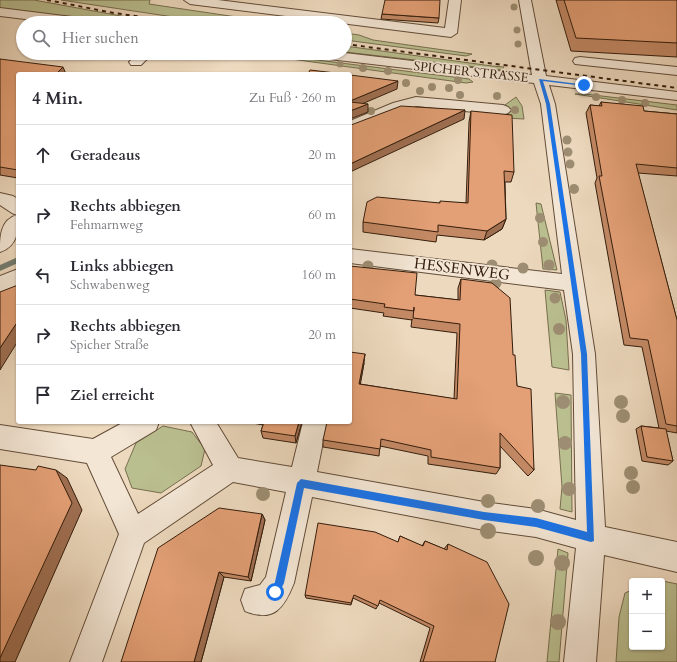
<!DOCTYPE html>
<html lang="de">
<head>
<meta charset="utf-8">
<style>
	:root { --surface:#fff; --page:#f2f2f3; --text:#2b2b33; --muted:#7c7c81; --line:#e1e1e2 }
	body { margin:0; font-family:Cardo,serif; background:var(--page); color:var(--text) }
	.controls { position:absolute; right:12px; bottom:12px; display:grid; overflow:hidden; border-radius:4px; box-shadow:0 1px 3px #0004 }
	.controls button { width:36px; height:36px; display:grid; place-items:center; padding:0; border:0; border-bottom:1px solid var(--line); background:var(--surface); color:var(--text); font:20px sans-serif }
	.stop { position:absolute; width:12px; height:12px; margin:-9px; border:3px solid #1a73e8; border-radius:50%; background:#fff }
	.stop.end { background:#1a73e8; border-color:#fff; box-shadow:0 1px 4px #0008 }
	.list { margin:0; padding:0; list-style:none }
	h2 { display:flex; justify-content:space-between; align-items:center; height:52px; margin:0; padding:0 16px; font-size:17px }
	h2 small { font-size:13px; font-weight:400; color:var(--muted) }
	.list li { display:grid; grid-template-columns:26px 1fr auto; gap:12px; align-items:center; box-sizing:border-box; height:60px; padding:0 16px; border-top:1px solid var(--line) }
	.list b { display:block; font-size:15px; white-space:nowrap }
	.list p { margin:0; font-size:13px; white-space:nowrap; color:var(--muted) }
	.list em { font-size:13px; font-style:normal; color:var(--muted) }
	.icon { flex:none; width:22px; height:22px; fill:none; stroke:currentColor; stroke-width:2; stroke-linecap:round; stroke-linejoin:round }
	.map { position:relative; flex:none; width:677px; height:662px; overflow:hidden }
	.search { position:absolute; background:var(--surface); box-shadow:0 1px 3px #0004; left:16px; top:16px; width:336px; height:44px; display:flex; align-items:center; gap:10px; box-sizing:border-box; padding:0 14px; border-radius:22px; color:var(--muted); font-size:15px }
	.panel { position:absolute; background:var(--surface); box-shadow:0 1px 3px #0004; left:16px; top:72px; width:336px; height:352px; border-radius:4px }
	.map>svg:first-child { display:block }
	.green { fill:#babf90; stroke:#776e4e }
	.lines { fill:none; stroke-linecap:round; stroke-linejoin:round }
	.stream { fill:#717b70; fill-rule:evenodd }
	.minor-casing { stroke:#624c38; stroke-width:2 }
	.minor { fill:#f3e6d5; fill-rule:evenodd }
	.rail { stroke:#341d0c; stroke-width:2; stroke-dasharray:4 4; stroke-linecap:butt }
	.tree { fill:#9d8d72 }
	.wall { fill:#c38965; stroke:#341d0c }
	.shaded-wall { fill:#9f6f52; stroke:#341d0c }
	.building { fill:#e39f75; stroke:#341d0c }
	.route { fill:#1a73e8 }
	.labels { text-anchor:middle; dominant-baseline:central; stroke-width:3.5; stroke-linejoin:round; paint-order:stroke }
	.far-street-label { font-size:13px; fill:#341d0c; stroke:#f3e6d5 }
	.street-label { font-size:15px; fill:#341d0c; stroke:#f3e6d5 }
</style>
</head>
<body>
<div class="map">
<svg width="677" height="662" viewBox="0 0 677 662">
	<rect width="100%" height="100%" fill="#edd9be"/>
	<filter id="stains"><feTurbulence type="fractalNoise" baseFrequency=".005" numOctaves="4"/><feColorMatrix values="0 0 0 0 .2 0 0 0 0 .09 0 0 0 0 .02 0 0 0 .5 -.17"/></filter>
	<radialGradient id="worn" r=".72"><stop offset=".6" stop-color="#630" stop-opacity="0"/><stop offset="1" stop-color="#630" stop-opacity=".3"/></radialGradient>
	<path class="green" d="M0,0H34L159,23H112L0,10Z
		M61,0H150L149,4L277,23H213Z
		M345,33L359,35L373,40L472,54L466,56L345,40Z
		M345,46L492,66L504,67L502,70L493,69L345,52Z
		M247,53H261L469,79L473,82L466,83Z
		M575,94H585L677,105V110Z
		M516,97L522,106L524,119L506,118L505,105Z
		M536,203L541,204L557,270L543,269Z
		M545,290L560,292L566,320L569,370L552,367Z
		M555,393L571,395L572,512L560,509L562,487Z
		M163,426L192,432L205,449L201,466L161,493L132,488L125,469L136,443Z
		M558,549L568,553L559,662H547Z
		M658,580L677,584V662H616L619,617L625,593L632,590V647H662V581H651Z"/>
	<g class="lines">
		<path class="stream" d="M18,257V263L0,271V265Z"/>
		<g class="minor-casing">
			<path id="minor" d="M184,0H218L445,28L449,0H461L457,33L451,37L190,4Z
				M519,0H531L546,76L677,92V100L549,85L555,104L595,354L605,527L677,542V572L604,555L596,662H564L576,548L536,537L484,530L312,497L294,583C284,608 274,623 245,611L241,600L245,589L260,585L266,577L286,492L233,482L144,543L102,662H70L119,534L87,463L0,449V425L93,439L124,422H159L156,430L111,457L138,514L213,465L190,422H216L238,458L292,467L303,422H327L317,472L484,502L536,509L576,520L573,354L564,290L350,263V249L562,274L541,104L534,83L312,57L307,56L305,53H345L532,75Z
				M0,8L88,19L94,23H58L0,16Z
				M138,53H153L141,65H131L129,62Z
				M580,57L677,67V75L575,64L573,61L575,58Z
				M416,97L503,105L508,107L511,110L508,113L503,115L416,106L350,132V121L393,103Z
				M0,193L13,196L18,199C18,218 23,245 0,252C0,237 0,220 17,215L12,213L0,205Z
				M18,269V286L0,293V276Z"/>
		</g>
		<use href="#minor" class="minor"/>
		<path class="rail" d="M47,0L114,13L185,23
			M345,44L677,88"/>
	</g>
	<g class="tree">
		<circle cx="514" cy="7" r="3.5"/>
		<circle cx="517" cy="30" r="3.5"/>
		<circle cx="518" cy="44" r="3.5"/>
		<circle cx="340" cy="64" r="3.5"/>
		<circle cx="363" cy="68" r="4"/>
		<circle cx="388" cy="71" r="4"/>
		<circle cx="458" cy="80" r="4"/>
		<circle cx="406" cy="83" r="4"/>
		<circle cx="432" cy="87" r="4"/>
		<circle cx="449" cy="88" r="4"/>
		<circle cx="420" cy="91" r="4"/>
		<circle cx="460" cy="95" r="4"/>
		<circle cx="497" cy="96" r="4"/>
		<circle cx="596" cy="97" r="4"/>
		<circle cx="622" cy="100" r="4"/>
		<circle cx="645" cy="103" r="4"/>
		<circle cx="515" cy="110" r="4"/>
		<circle cx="371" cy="111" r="4"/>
		<circle cx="567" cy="140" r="4.5"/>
		<circle cx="568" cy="152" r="4.5"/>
		<circle cx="570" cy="164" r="4.5"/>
		<circle cx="574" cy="189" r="5"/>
		<circle cx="540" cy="218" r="5"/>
		<circle cx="543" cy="242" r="5"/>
		<circle cx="492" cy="265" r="5.5"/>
		<circle cx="549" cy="265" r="5.5"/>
		<circle cx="368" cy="266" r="5.5"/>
		<circle cx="523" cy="268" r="5.5"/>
		<circle cx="496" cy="283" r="5.5"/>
		<circle cx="555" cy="298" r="5.5"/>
		<circle cx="559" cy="329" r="6"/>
		<circle cx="563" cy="402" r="7"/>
		<circle cx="621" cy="402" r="7"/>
		<circle cx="623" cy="416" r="7"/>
		<circle cx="565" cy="443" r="7"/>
		<circle cx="631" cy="473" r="7"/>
		<circle cx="633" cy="487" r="7"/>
		<circle cx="569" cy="489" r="7"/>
		<circle cx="263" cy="494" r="7"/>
		<circle cx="488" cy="501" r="7"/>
		<circle cx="538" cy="506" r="7"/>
		<circle cx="488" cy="531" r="8"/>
		<circle cx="536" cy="558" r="8"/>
		<circle cx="562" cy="563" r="8"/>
		<circle cx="558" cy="622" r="8"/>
	</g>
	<path class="wall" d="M556,0H677V57L571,51Z
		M382,14L439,18L438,23L381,19Z
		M0,59L18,74V178L0,175Z
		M601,102L644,111L677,114V176L638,173L677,320V433L666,431L673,461L668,465L642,461L636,429L641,426L659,428L642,347L624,345L595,183L597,178L586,113L590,105L599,106Z
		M471,111L514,172L511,182H505L506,219L502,229L484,240L437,235L436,242L363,232V222L440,203H466L469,122Z
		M350,266L415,295L458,300V288L461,279L513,355L517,386L534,470L528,476L500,446V468L496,474L428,464V456L380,446L379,456L323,447V440L364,363L360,384L454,399L457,333L411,327L412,319V320L383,316L384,313L350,308Z
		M252,422H302L296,443L263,438L261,431L263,425L253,423Z
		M262,514L265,520L251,581L224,577L201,662H121Z
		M400,536L422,546L425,541L444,549L448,544L495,662H420L430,628L379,603L376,609L353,598L351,605L306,598L305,595L398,542Z"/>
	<path class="shaded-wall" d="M63,67L66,74L57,73Z
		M398,81L397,89L350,109V101Z
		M368,104V112L350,119V111Z
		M465,110L464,119L350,172V164Z
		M506,219L502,229L484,240L487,231Z
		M18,323V341L0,370V348L16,324Z
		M365,354L364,363L359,392V384Z
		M299,422H302L296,443L295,436Z
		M56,470L67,478L82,510L15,662H0V658Z
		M262,514L265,520L251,581L248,577Z
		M219,572L224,577L201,662H194Z"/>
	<path class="building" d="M385,0H440L439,18L382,14Z
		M564,0H677V43L576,38Z
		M0,59L63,67L57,73L65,74H18V170L0,167Z
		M310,70L344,74H308Z
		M350,75L398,81L350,101Z
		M350,102L368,104L350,111Z
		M601,102L643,106L644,111L677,114V168L636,164L677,320V426L666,424L648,340L630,338L599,176H602L590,105L602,106Z
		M401,106L465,110L350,164V125H351Z
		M471,111L512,115L514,172L504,171L506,219L487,231L438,225V232L363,222L367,202L377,197L440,203V201L468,203Z
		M350,266L417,273L415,295L460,300L461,279L492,283L510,298L513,355H515L517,386L531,389L534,470L500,433V468L431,457V450L381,439L380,449L323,440L327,422H350V352L365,354L359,384L457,399L460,324L413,318L414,307V311L384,307L385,304L350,299Z
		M18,285V323L16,324L0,348V292Z
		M264,422H299L295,436L261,431Z
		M641,426L666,429L673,461L647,457Z
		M0,465L36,470L38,466L56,470L72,503L0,658Z
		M219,508L262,514L248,577L219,572L194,662H121L158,548Z
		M318,523L375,532L398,542L400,536L423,546L425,541L447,550L448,544L487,562L509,604L495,662H423L434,626L380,600L378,606L354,595L351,603L305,595Z"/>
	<path class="route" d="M539,79L587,85L584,86L543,81L550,104L587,354L594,541L591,542L536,527L484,520L304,488L284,583L278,595H272L271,592L275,582L297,483L301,479L484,512L536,518L587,532L581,354L546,104Z"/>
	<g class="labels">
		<g class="far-street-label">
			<text transform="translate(471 72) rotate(6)">SPICHER STRASSE</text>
		</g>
		<g class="street-label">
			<text transform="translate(462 269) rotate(7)">HESSENWEG</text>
		</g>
	</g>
	<rect width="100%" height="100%" filter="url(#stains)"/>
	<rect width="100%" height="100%" fill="url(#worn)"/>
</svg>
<div class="controls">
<button>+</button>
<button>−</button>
</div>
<div class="stop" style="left:275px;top:592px"></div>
<div class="stop end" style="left:584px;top:85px"></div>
<div class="search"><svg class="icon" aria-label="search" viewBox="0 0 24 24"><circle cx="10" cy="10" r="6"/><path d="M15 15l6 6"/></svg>Hier suchen</div>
<section class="panel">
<h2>4 Min.<small>Zu Fuß · 260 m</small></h2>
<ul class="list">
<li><svg class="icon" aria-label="ahead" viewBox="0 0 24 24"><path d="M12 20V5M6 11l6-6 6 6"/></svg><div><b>Geradeaus</b></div><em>20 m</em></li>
<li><svg class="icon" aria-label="right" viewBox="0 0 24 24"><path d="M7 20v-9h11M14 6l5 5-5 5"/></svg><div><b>Rechts abbiegen</b><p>Fehmarnweg</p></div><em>60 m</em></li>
<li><svg class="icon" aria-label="left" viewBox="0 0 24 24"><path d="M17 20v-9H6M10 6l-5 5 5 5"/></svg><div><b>Links abbiegen</b><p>Schwabenweg</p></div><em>160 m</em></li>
<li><svg class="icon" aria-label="right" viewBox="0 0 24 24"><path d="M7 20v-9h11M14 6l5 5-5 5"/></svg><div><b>Rechts abbiegen</b><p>Spicher Straße</p></div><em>20 m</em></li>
<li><svg class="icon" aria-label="arrive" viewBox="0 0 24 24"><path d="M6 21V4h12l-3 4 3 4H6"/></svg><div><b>Ziel erreicht</b></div></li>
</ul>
</section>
</div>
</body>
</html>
